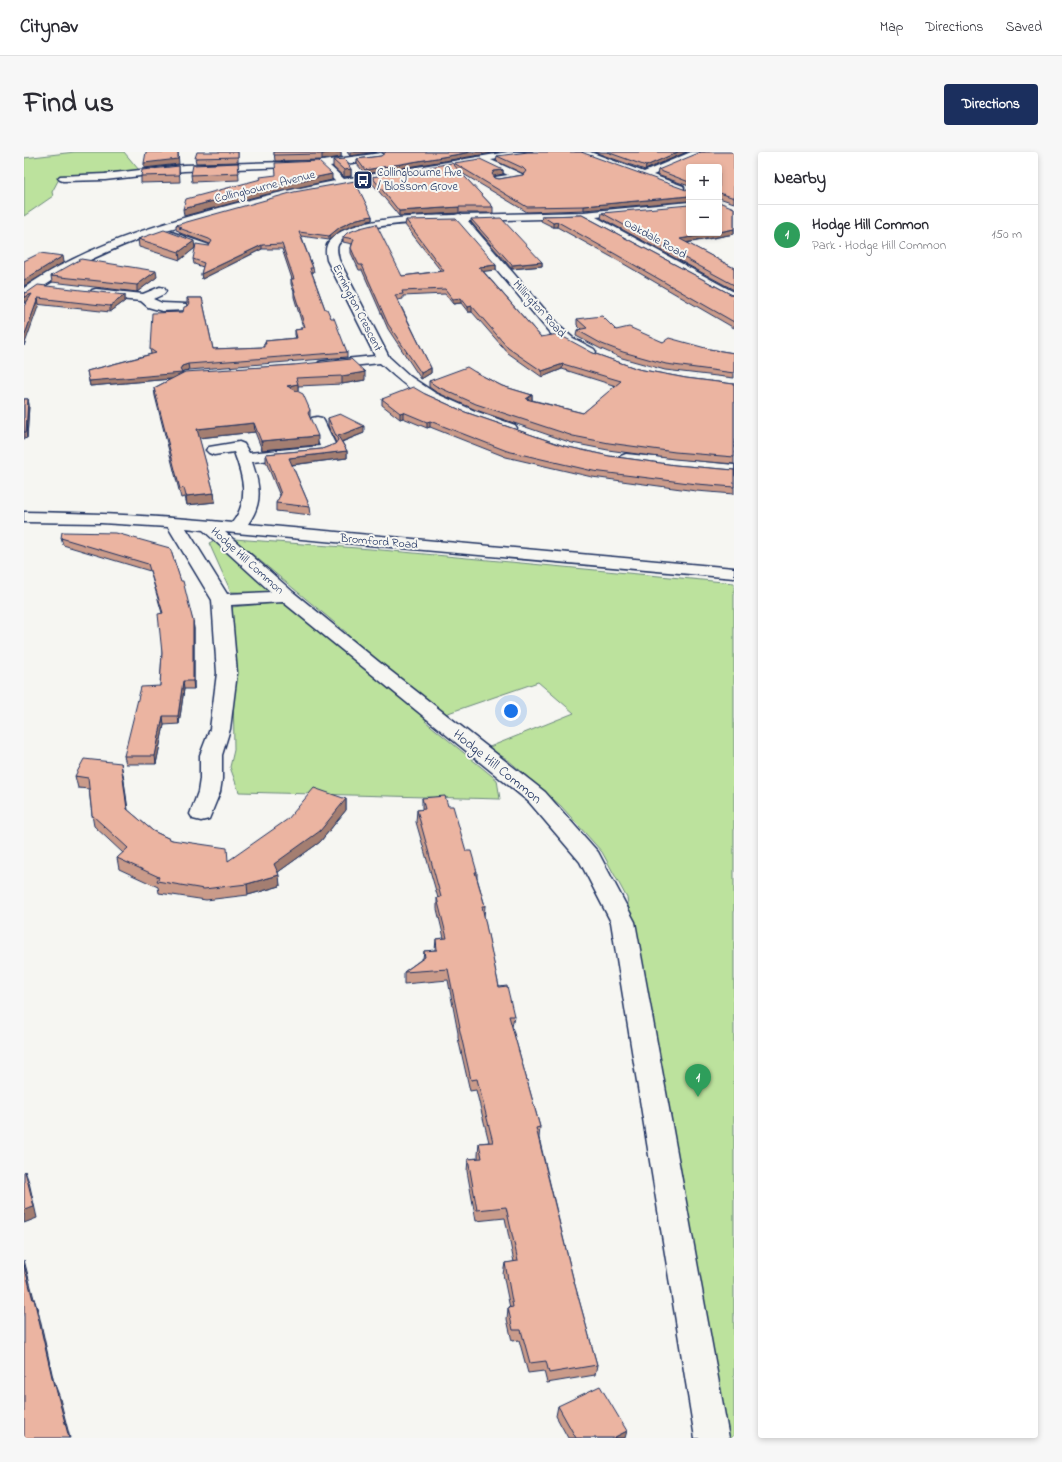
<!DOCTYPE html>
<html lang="en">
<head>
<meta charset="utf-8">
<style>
	:root { --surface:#fff; --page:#f7f7f7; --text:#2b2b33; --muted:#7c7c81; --line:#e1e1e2; --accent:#1b2f5e }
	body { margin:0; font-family:"Indie Flower",sans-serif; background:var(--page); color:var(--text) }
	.controls { position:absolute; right:12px; top:12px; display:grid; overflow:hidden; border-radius:4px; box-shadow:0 2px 6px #0003 }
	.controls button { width:36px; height:36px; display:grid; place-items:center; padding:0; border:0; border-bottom:1px solid var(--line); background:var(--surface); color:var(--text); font:20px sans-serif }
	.you { position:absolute; left:487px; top:559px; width:14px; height:14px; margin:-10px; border:3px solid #fff; border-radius:50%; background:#1a73e8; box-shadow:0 0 0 6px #1a73e833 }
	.badge { display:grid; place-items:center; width:26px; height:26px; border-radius:50%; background:var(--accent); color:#fff; font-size:13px; font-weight:700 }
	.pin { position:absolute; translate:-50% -33px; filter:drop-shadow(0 1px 2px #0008) }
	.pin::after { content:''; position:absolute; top:21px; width:14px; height:12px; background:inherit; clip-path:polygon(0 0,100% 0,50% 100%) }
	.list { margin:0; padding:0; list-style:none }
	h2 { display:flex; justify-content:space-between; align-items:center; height:52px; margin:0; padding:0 16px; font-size:17px }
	h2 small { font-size:13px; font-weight:400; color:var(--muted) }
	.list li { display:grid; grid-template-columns:26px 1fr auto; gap:12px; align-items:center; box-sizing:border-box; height:60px; padding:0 16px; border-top:1px solid var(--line) }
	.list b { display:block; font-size:15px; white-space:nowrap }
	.list p { margin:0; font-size:13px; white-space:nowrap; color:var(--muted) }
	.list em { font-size:13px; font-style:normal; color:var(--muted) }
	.map { position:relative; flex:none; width:710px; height:1286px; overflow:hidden; border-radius:4px }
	header { display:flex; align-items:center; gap:24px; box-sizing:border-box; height:56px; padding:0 20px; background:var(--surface); border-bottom:1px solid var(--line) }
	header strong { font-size:19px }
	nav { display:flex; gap:22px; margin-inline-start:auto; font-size:14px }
	.intro { display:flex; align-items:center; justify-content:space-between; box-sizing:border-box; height:96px; padding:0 24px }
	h1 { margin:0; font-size:28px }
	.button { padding:10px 18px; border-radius:4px; background:var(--accent); color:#fff; font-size:14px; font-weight:700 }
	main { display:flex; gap:24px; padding:0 24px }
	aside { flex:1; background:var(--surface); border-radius:4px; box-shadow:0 2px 6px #0003 }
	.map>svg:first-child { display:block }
	.green { fill:#bce29d; stroke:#6c887e }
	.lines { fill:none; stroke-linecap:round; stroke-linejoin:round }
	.minor-casing { stroke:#1b2f5e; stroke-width:3 }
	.minor { fill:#f6f6f2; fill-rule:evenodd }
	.wall { fill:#ca9b8a; stroke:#1b2f5e }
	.shaded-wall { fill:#a47e71; stroke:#1b2f5e }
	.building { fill:#ebb4a1; stroke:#1b2f5e }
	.labels { text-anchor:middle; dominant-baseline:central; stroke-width:4; stroke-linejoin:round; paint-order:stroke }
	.far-poi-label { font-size:12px; fill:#1b2f5e; stroke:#f6f6f2; text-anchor:start }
	.far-street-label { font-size:12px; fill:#1b2f5e; stroke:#f6f6f2 }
	.street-label { font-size:14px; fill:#1b2f5e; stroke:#f6f6f2 }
</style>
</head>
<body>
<header>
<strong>Citynav</strong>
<nav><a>Map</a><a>Directions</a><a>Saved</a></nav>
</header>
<div class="intro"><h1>Find us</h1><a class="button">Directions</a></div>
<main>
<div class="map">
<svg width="710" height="1286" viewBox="0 0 710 1286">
	<rect width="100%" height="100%" fill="#f6f6f2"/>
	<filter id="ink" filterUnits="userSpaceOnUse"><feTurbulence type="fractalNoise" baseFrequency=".025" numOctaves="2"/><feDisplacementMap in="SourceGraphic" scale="8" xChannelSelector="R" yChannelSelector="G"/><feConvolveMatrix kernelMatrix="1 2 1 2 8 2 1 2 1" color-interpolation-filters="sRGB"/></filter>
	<g filter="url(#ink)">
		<path class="green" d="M51,0H100L115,18L36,25L28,40L29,44L0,64V6Z
			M210,387L347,397L710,431V1286H698L603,746L578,700L537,654L483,607L463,596L550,561L514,530L401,569L473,628L476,647L215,640L206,615L210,598L208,455L260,450L307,485L323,481Z
			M191,388L249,441L207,440L185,391Z"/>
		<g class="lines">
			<g class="minor-casing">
				<path id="minor" d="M484,0H508L503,3L467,8L498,22L500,24L498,26L474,30L471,29L469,27L471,25L484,23L456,10L420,16L270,43L142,78L185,93L187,95L185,97H177L138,83L137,81L138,79C90,95 46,115 4,145L0,146V136C56,97 119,77 184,59C226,47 268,37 311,29L295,14H292L160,19L81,28L39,29L36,28L34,26L36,24L81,22L160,13L298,9L357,1L362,4L357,7L306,14L320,27Z
					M552,0H566L620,20L667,0H680L678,2L629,23L659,34L660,36L659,38L655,39L554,2Z
					M665,50V56L572,65L710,140V149L558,66L444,69L536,175L549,186L570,197L572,200L570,203C556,206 536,189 526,181L433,70C409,70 328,69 314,93C312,97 314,103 315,108L365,205L387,225L411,241L451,259L491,273L493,276L491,279L486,280L481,279C454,270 424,261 400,246C384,236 370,224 356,211L300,217L295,216L293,213L295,210L300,209L351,204L303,108C302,103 301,98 303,93C317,64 403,64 431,63L435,62L439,63L560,60Z
					M136,135L140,136L142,139L140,142L129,147L138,151L163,152L165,155L163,158L138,159L124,155L117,149L72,145L68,144L66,141L68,138L72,137L119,142Z
					M293,265L298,266L300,269L313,296L310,299L298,303L228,310C236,334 239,351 224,372L710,416V426L201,380L269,440L355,510L521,640L574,700L611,770L705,1286H671L587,770L556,710L505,650L259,450L207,453L213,521L206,577L198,603V627L196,640L185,667L177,669L169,667L166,662L174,640L176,627V603L186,577L193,521L188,448L144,375L77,371L0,370V360C70,361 139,364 208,371C226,349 219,324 210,300L190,303L185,301L182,298L185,295L215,290L220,292L225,301L296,294L286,269L288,266ZM162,376L179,378L247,440L203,442Z
					M602,302L710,313V323L597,310L594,307L597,304Z"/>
			</g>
			<use href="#minor" class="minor"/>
		</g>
		<path class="wall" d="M214,0V10L172,11L171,6Z
			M250,0H317V5L298,8L251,9Z
			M323,0H353L326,4Z
			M358,0H475L341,22L333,12V7L357,4L360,2Z
			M570,0H663L621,18Z
			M710,0V51L695,46V15H665V34L633,23L634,18Z
			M473,4L665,39L560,58L503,60L436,20L469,55V61H435L375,64L348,31V25L430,13V11L479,18V22L470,24L471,26L475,27L499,23L500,22L472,9Z
			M309,8L327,17V24L320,25L309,15Z
			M214,11L215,28L168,30L167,23Z
			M155,14L156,30L117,31V24Z
			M710,56V82L663,91L710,116V138L577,66L578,61Z
			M558,63L710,144V176L593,108L533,75H529L517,69L518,64Z
			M348,64V68L333,72L316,79L305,88L277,84L289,116L290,120L288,121L301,157L307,166L323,200V205L165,218L159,219L158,221L270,213L341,228L318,232L274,234V240L286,258V265L294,293L238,298L231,280L175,286L190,341L191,350L163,353L161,345L157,346L131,244L130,236L147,227L66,234L63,219L127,202L126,197L159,160L164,153L163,151V146H178L189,197L240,195V192H241V189L272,186L271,183V178L277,177V175H279L270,145V140L267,132V127H268L258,97H238L178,127L177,122L179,115L170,112L169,107L185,94L186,92L156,81L155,79L152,78V73Z
			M447,67L518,110V114L488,117L447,70Z
			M382,68L472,113V118L459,119L517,185L569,201L614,217L662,226L710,232V312L650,307L584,298L548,291L452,258L412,240L405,235V229L451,220L478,234L508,243V248L559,261L592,234L538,217L518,225L484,201L448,160H444L437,151L429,152L421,142L379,144V147L374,148L407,216V221L397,227L364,177L338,118H335L327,101V96L328,92L319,90V85L323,81L378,124L417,119L381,73Z
			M114,87L171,96L156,108L115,95Z
			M27,124L133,125L113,140L28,130Z
			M4,140L101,143V149L86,160L2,151H0V141Z
			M553,167L592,178L639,190L685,197L710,201V226L641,218L598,206L577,197L552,184L553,178L557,177L553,173Z
			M401,242L441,260L540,294L585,304L651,313L710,318V342L672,339L568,325L482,305L406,275L403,276L379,266L376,267L358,253V247Z
			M0,247H4L5,253L3,286L0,287Z
			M304,266L340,281L318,290L323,299V306L268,313L286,355L287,363L252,359V351L256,344L242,310V302L298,297L311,292L312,291L304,274Z
			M37,386L146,396L169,469L170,477V537H160L155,572L140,573L132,612H102L100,604L136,534L138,501V461L126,419L39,393Z
			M99,622L104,658L129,679L148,688L204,709L322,647V658L296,690L254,720L256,734L224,743L182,748L135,741L134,735L95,717L93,706L99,701L70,674L68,663L65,637L54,636L51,624Z
			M398,646L424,654L442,699L453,720V726L461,754L460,765L475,835L490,864L488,875L516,975L515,986L549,1126L573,1213L571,1223L523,1231L520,1219L504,1221L495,1188L488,1189L483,1167L484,1156H486L479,1122L481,1111L490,1110L481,1066L452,1069L443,1019L444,1007L454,1006V1003L455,991L465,990L452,938L446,939L434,886V881L424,828L380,832V820L399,806L400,799L411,798L412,787L420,786L413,757V746H414L392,670L393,658H398Z
			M534,1254L601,1286H544L532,1264Z"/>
		<path class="shaded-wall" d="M154,0L155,12L120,16V11Z
			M310,0H317V5L298,8V2Z
			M326,0H353L326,4Z
			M448,0H475L341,22V18Z
			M654,0H663L621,18L622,14Z
			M327,17V24L320,25V18Z
			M479,18V22L470,24L468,27V22L470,19Z
			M308,22V28L231,45L160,64L159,57L230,38Z
			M665,44V49L560,58V54Z
			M435,55V61L375,64V59Z
			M348,64V68L333,72L316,79L305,88V84L316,75L333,67Z
			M534,70L533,75H529V71Z
			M710,77V82L655,92L656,87L689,81H695V80Z
			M170,89L171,96L156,108L155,100Z
			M238,93V97L178,127L177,122Z
			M39,104L40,110L0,134V128Z
			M518,110V114L488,117V113Z
			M472,113V118L454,120L455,115Z
			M132,119L133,125L113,140V133Z
			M8,142L9,148L0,151V145Z
			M101,143V149L86,160V154Z
			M14,146L15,152L0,194V185Z
			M437,146V151L429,152V147Z
			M448,154V160H444V155Z
			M164,212L165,218L159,219L158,221V226L66,234L65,229L156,217L158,214Z
			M539,212L538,217L518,225V219Z
			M407,216V221L397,227V221Z
			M341,220V228L318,232V224Z
			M274,232V240L263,234Z
			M508,243V249L502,247Z
			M4,247L5,253L3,286L2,280Z
			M379,260V266L376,267V261Z
			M406,269V275L403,276V270Z
			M230,271L231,280L174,286L173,277Z
			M340,274V281L314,291V284Z
			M294,284V293L238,298L237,289Z
			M323,299V306L266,313L265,306Z
			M190,341L191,350L163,353L162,344Z
			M169,469L170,477V537L169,529Z
			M159,529L160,537L155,572L154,564Z
			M139,564L140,573L132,612L131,604Z
			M97,611L99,622L105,668L103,657Z
			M322,647V658L296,690L250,723V712Z
			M255,723L256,734L224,743L223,732Z
			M1,1019L5,1030L13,1066L0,1071Z
			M0,1108L13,1158L9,1148L0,1113Z
			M10,1147L14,1158L33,1244L30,1234Z
			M31,1233L35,1243L46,1286H45Z
			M603,1279L601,1286H591V1285Z"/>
		<path class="building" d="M122,0H154V7L120,11Z
			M173,0H214V5L171,6Z
			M250,0H310L298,2L250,3Z
			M362,0H448L341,18L333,7L357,4Z
			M504,0H557L665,39V44L560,54L503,55L430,11L456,7L479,18L470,19L468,22L471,26L475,27L499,23L502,19L499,16L473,4Z
			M583,0H654L622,14Z
			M677,0H710V46L696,41L695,42V15H665V30L634,18Z
			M321,7L327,17L320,18L309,8Z
			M294,9L308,22L230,38L159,57L162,47L237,27L236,25L252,23L251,11Z
			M214,11L215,21L167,23L169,13Z
			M428,11L469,55H435L375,59L348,25Z
			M155,14V23L117,24L118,18Z
			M331,29L348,64L333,67L316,75L305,84L275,80L289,116H286L301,157H303L307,166H310L323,200L164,212L158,214L156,217L158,221L65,229L63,219L132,201L126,197L128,161L159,160L160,155L164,154L166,151L163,146H178L189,197L240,195V192H242L241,189L273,186L271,178L278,177L277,175H281L270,140H271L267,127H270L258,92L238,93L177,122L180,111L169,107L172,92L185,94L188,89L185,87L155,76L158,75L152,73L270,40Z
			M695,50L710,56V77L695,80Z
			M665,53V81H689L656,87L710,116V133L578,61Z
			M558,63L710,144V170L593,103L534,70L529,71L518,64Z
			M477,66L518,110L488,113L447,67Z
			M432,67L472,113L455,115L517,185L534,182L569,201L614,217L662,226L710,232V305L651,300L585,291L549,284L452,252L412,234L405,229L443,215L451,220L478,234L508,243L502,247L559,261L597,229L539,212L518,219L484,196L448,154L444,155L437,146L429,147L421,137L378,139L379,142L371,143L407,216L397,221L364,172L338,113H335L331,105L327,96L330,87L319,85L323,81L336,76L352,72L378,124L420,119L382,68Z
			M140,78L170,89L155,100L114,87Z
			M16,101L39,104L0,128V109Z
			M57,107L132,119L113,133L27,124Z
			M14,133L101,143L86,154L14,146L0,185V154L8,142L0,145V141L4,140Z
			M578,164L592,178L605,175L639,190L645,186L685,197L710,201V221L642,212L599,200L578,192L553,178L563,176L553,167Z
			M327,207L341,220L318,224L272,226L274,232L263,234L279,242L286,258L284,261L294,284L237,289L230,271L173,277L190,341L162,344L160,336L156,337L130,236L161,220L270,213Z
			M389,235L401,242L441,260L540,294L585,304L651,313L710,318V335L673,332L569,319L483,299L406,269L403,270L379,260L376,261L358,247Z
			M0,247H4L2,280H0Z
			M316,262L340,274L314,284L323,299L265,306L286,355L252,351L257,342L242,302L298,297L311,292L314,288L304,266Z
			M38,380L92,381L146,396L157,429H159L169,469V529H159L154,564H139L131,604H100L117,535L136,534L138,501L134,462L139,461L124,412L37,386Z
			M60,607L97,611L103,657L129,679L148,688L203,696L204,709L264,667L290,636L322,647L296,679L250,712L255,723L223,732L180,737L133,729L135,725L93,706L104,696L68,663L64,626L51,624Z
			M421,644L424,654H429L442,699H447L453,720H451L461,754H458L475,835L483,834L490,864H485L516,975L512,976L549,1126L573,1213L525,1221L522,1209L506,1211L497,1178H489L484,1156L489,1155L481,1111L494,1109L482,1055L453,1058L444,1007L458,1006L455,991L469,990L453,927L447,928L435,875H436L424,817L380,820L401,805L400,799L413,798L412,787L423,786L413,746L417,745L393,658L401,657L398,646Z
			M1,1019L10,1055L0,1058V1020Z
			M0,1113L9,1148L10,1147L30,1234L31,1233L45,1286H0Z
			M576,1234L603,1279L591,1285L592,1286H552L534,1254Z"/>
	</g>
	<defs>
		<g id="bus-square" transform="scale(1)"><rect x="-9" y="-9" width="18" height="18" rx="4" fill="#1b2f5e" stroke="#f6f6f2"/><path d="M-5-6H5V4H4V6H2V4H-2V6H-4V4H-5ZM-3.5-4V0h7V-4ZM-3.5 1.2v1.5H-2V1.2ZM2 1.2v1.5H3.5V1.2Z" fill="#fff"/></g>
	</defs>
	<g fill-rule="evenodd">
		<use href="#bus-square" x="339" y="28"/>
	</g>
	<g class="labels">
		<g class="far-poi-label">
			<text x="353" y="21">Collingbourne Ave<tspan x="353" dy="14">/ Blossom Grove</tspan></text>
		</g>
		<g class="far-street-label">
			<text transform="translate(241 35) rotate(-14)">Collingbourne Avenue</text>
			<text transform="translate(631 87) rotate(29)">Oakdale Road</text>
			<text transform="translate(333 156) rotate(63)">Ermington Crescent</text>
			<text transform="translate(515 157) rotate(48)">Millington Road</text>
			<text transform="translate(355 390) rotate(5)">Bromford Road</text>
			<text transform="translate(223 409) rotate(42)">Hodge Hill Common</text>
		</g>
		<g class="street-label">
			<text transform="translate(473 615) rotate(39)">Hodge Hill Common</text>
		</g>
	</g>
</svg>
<div class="controls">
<button>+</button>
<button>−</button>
</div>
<div class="you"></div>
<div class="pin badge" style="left:674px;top:945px;background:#2e9e5b">1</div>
</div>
<aside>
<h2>Nearby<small></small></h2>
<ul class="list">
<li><span class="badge" style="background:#2e9e5b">1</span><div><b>Hodge Hill Common</b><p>Park · Hodge Hill Common</p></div><em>150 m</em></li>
</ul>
</aside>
</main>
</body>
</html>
